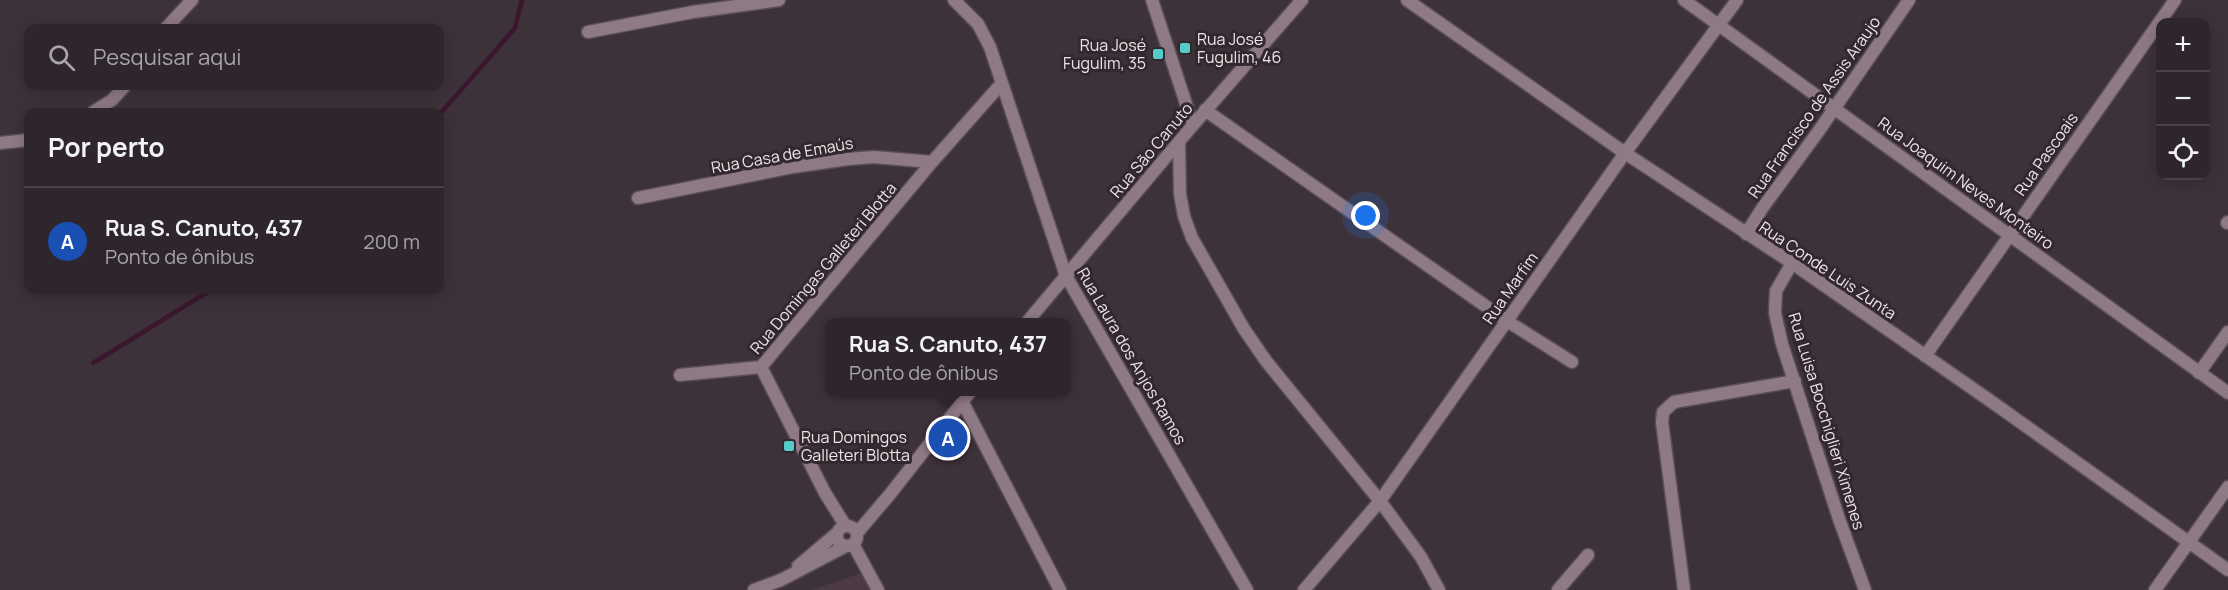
<!DOCTYPE html>
<html lang="pt">
<head>
<meta charset="utf-8">
<style>
	:root { --surface:#2e262c; --page:#3a3238; --text:#f1f3f6; --muted:#a7a5a9; --line:#494348; --accent:#1a73e8 }
	body { margin:0; font-family:Manrope,sans-serif; background:var(--page); color:var(--text) }
	.controls { position:absolute; right:18px; top:18px; display:grid; overflow:hidden; border-radius:12px; box-shadow:0 3px 15px #0003 }
	.controls button { width:54px; height:54px; display:grid; place-items:center; padding:0; border:0; border-bottom:2px solid var(--line); background:var(--surface); color:var(--text); font:30px sans-serif }
	.you { position:absolute; left:1366px; top:216px; width:21px; height:21px; margin:-15px; border:4px solid #fff; border-radius:50%; background:#1a73e8; box-shadow:0 0 0 9px #1a73e833 }
	.badge { display:grid; place-items:center; width:39px; height:39px; border-radius:50%; background:var(--accent); color:#fff; font-size:20px; font-weight:700 }
	.pin { position:absolute; translate:-50% -50%; border:3px solid #fff; box-shadow:0 2px 6px #0006 }
	.popup { position:absolute; left:825px; top:318px; width:246px; height:78px; box-sizing:border-box; display:grid; place-content:center; border-radius:12px; background:var(--surface); filter:drop-shadow(0 2px 4px #0005); font-size:20px; white-space:nowrap; color:var(--muted) }
	.popup b { font-size:22px; color:var(--text) }
	.popup::after { content:''; position:absolute; left:50%; top:100%; margin-left:-12px; border:12px solid transparent; border-top-color:var(--surface) }
	.list { margin:0; padding:0; list-style:none }
	h2 { display:flex; justify-content:space-between; align-items:center; height:78px; margin:0; padding:0 24px; font-size:26px }
	h2 small { font-size:20px; font-weight:400; color:var(--muted) }
	.list li { display:grid; grid-template-columns:39px 1fr auto; gap:18px; align-items:center; box-sizing:border-box; height:108px; padding:0 24px; border-top:2px solid var(--line) }
	.list b { display:block; font-size:22px; white-space:nowrap }
	.list p { margin:0; font-size:20px; white-space:nowrap; color:var(--muted) }
	.list em { font-size:20px; font-style:normal; color:var(--muted) }
	.icon { flex:none; width:33px; height:33px; fill:none; stroke:currentColor; stroke-width:2; stroke-linecap:round; stroke-linejoin:round }
	.map { position:relative; flex:none; width:2228px; height:590px; overflow:hidden }
	.search { position:absolute; background:var(--surface); box-shadow:0 3px 15px #0003; left:24px; top:24px; width:420px; height:66px; display:flex; align-items:center; gap:15px; box-sizing:border-box; padding:0 21px; border-radius:12px; color:var(--muted); font-size:22px }
	.panel { position:absolute; background:var(--surface); box-shadow:0 3px 15px #0003; left:24px; top:108px; width:420px; height:186px; border-radius:12px }
	.map>svg:first-child { display:block }
	.built { fill:#4b3944 }
	.lines { fill:none; stroke-linecap:round; stroke-linejoin:round }
	.stream { stroke:#3a172f; stroke-width:4.5 }
	.minor-casing { stroke:#5a4e56; stroke-width:15 }
	.tertiary-casing { stroke:#5a4e56; stroke-width:15 }
	.minor { stroke:#8e7a86; stroke-width:12 }
	.tertiary { stroke:#8e7a86; stroke-width:12 }
	.poi-dot { fill:#54cdc8; stroke:#34282f; stroke-width:2 }
	.labels { text-anchor:middle; dominant-baseline:central; stroke-width:6; stroke-linejoin:round; paint-order:stroke }
	.poi-label { font-size:16px; fill:#ece4e9; stroke:#34282f; text-anchor:start }
	.street-label { font-size:16px; fill:#ece4e9; stroke:#34282f }
</style>
</head>
<body>
<div class="map">
<svg width="2228" height="590" viewBox="0 0 2228 590">
	<rect width="100%" height="100%" fill="#3e323a"/>
	<path class="built" d="M861,573L870,590H811L844,579Z"/>
	<g class="lines">
		<path class="stream" d="M440,114L515,28L522,0
			M93,363L211,290"/>
		<g class="minor-casing">
			<path id="minor" d="M954,0L978,24L990,47L1066,276L1247,590
				M1407,0L1625,153L1792,263L1992,402L2228,570
				M1684,0L2228,393
				M166,28L192,0
				M588,32L693,12L779,0
				M1205,110L1507,321L1572,362
				M93,112L112,100L125,86
				M1193,125L1302,0
				M0,143L28,140
				M638,198L793,167L848,159L874,157L932,162
				M2227,223L2228,222
				M1746,234L1763,207L1818,132L1909,0
				M1792,263L1776,291L1775,313L1782,344L1839,519L1865,590
				M1925,356L2175,0
				M761,367L932,162L1002,83
				M761,367L825,493L845,525
				M2199,373L2228,332
				M680,375L761,367
				M962,401L1060,590
				M853,544L878,590
				M1304,590L1380,501L1625,153L1737,0
				M1558,590L1588,555
				M1684,590L1662,422L1663,412L1674,402L1795,381
				M2155,590L2228,487"/>
		</g>
		<g class="tertiary-casing">
			<path id="tertiary" d="M1179,142L1180,194L1184,216L1192,238L1244,329L1266,361L1380,501L1421,557L1439,590
				M1027,322L1193,125L1152,0
				M837 536a10 10 0 1 1 20 0a10 10 0 1 1-20 0Z
				M857,533L891,493L970,392
				M798,566L837,533
				M754,590L781,580L846,546"/>
		</g>
		<use href="#minor" class="minor"/>
		<use href="#tertiary" class="tertiary"/>
	</g>
	<g class="poi-dot">
		<rect x="1179" y="42" width="12" height="12" rx="3"/>
		<rect x="1152" y="48" width="12" height="12" rx="3"/>
		<rect x="783" y="440" width="12" height="12" rx="3"/>
	</g>
	<g class="labels">
		<g class="poi-label">
			<text x="1197" y="39">Rua José<tspan x="1197" dy="18">Fugulim, 46</tspan></text>
			<text x="1146" y="45" text-anchor="end">Rua José<tspan x="1146" dy="18">Fugulim, 35</tspan></text>
			<text x="801" y="437">Rua Domingos<tspan x="801" dy="18">Galleteri Blotta</tspan></text>
		</g>
		<g class="street-label">
			<text transform="translate(1814 107) rotate(-55)">Rua Francisco de Assis Araujo</text>
			<text transform="translate(1151 150) rotate(-50)">Rua São Canuto</text>
			<text transform="translate(2046 154) rotate(-55)">Rua Pascoais</text>
			<text transform="translate(782 155) rotate(-10)">Rua Casa de Emaús</text>
			<text transform="translate(1966 183) rotate(36)">Rua Joaquim Neves Monteiro</text>
			<text transform="translate(823 268) rotate(-50)">Rua Domingas Galleteri Blotta</text>
			<text transform="translate(1828 270) rotate(34)">Rua Conde Luis Zunta</text>
			<text transform="translate(1510 288) rotate(-55)">Rua Marfim</text>
			<text transform="translate(1132 356) rotate(60)">Rua Laura dos Anjos Ramos</text>
			<text transform="translate(1827 421) rotate(73)">Rua Luisa Bocchiglieri Ximenes</text>
		</g>
	</g>
</svg>
<div class="controls">
<button>+</button>
<button>−</button>
<button><svg class="icon" aria-label="locate" viewBox="0 0 24 24"><circle cx="12" cy="12" r="6"/><path d="M12 2v4M12 18v4M2 12h4M18 12h4"/></svg></button>
</div>
<div class="you"></div>
<div class="pin badge" style="left:948px;top:438px;background:#1a4fb4">A</div>
<div class="popup"><b>Rua S. Canuto, 437</b>Ponto de ônibus</div>
<div class="search"><svg class="icon" aria-label="search" viewBox="0 0 24 24"><circle cx="10" cy="10" r="6"/><path d="M15 15l6 6"/></svg>Pesquisar aqui</div>
<section class="panel">
<h2>Por perto<small></small></h2>
<ul class="list">
<li><span class="badge" style="background:#1a4fb4">A</span><div><b>Rua S. Canuto, 437</b><p>Ponto de ônibus</p></div><em>200 m</em></li>
</ul>
</section>
</div>
</body>
</html>
